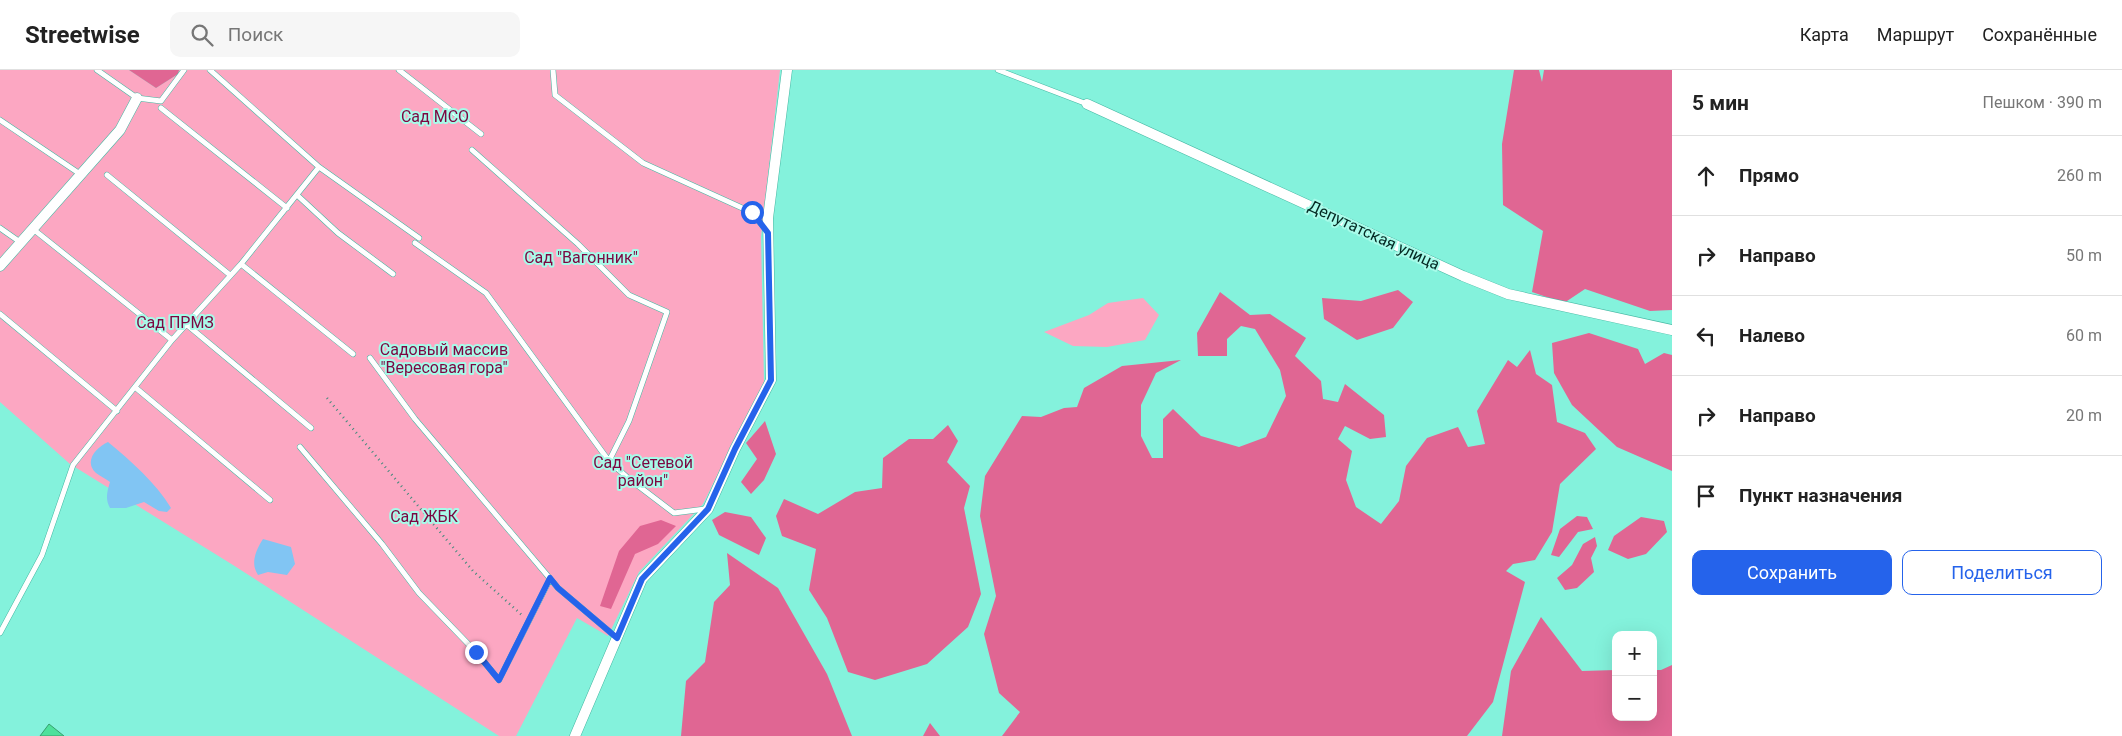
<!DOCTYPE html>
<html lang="ru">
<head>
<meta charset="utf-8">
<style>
	:root { --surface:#fff; --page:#f6f6f6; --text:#222; --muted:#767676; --line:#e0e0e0; --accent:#2563eb }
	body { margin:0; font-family:Roboto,sans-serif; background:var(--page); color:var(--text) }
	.controls { position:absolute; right:15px; bottom:15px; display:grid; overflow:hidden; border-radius:10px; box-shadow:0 5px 20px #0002 }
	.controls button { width:45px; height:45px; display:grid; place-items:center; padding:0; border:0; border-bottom:1px solid var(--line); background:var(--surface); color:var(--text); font:25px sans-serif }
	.stop { position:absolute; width:15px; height:15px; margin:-11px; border:4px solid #2563eb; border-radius:50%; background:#fff }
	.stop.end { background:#2563eb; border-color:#fff; box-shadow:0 1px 5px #0008 }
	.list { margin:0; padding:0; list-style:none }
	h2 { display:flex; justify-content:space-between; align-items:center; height:65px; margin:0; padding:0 20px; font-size:21px }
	h2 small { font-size:16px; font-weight:400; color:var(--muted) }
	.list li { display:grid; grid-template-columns:32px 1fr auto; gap:15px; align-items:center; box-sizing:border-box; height:80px; padding:0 20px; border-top:1px solid var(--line) }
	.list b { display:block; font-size:19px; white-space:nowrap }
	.list em { font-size:16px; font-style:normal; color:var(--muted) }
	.actions { display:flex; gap:10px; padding:15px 20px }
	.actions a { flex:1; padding:11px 0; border:1px solid var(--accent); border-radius:10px; text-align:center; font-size:18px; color:var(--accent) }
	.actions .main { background:var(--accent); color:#fff }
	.icon { flex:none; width:28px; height:28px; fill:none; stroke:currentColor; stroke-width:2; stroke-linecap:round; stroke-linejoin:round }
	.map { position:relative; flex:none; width:1672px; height:666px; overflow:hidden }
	header { display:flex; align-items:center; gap:30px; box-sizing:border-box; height:70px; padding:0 25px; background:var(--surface); border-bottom:1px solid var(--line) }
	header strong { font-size:24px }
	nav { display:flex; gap:28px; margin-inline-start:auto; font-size:18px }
	.search { width:350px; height:45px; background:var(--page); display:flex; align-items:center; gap:12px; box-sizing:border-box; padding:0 18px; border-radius:10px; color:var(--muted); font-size:19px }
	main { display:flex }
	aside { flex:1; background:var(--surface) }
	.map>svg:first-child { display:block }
	.green { fill:#fca7c2 }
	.forest { fill:#e06693 }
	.water { fill:#81c5f3 }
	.building { fill:#4ee19c; stroke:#379e6d }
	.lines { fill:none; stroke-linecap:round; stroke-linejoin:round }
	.lane-casing { stroke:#44b7a2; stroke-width:6 }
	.street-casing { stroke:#44b7a2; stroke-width:11 }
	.path { stroke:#428a7c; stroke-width:2.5; stroke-dasharray:1 4; stroke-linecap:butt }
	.lane { stroke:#fff; stroke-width:5 }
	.street { stroke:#fff; stroke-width:10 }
	.route { stroke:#2563eb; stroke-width:6 }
	.labels { text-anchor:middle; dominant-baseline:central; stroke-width:4; stroke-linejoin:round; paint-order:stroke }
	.park-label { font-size:16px; fill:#7c0741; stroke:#a7fbe9 }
	.street-label { font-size:16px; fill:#042923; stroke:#a7fbe9 }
</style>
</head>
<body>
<header>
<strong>Streetwise</strong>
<div class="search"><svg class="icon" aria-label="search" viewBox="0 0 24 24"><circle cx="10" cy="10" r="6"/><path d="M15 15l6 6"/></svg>Поиск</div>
<nav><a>Карта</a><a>Маршрут</a><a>Сохранённые</a></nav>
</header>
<main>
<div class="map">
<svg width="1672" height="666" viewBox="0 0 1672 666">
	<rect width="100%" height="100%" fill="#84f2dc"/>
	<path class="green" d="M0,0H129L156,18L178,4L179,0H780L761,167L764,312L703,434L639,502L608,566L577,548L516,666H499L233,495L70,394L0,332Z
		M1143,228L1159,245L1145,270L1107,277L1073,276L1044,262L1089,245L1108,233Z"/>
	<path class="forest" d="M129,0H179L178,4L156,18Z
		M1514,0H1539L1542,12L1544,0H1672V240L1650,241L1585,219L1564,233L1532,222L1543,161L1503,135L1502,74Z
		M1398,220L1413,232L1393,258L1357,270L1324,249L1322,228L1361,231Z
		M1220,222L1250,245L1270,244L1306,268L1295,286L1321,311L1323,329L1338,332L1345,314L1384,345L1386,367L1370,369L1345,356L1338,369L1352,381L1346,410L1356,437L1381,454L1399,431L1406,396L1427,368L1458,357L1468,377L1485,374L1477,341L1508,290L1517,297L1530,280L1536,304L1552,315L1557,352L1585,363L1596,379L1560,414L1552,462L1535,490L1513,494L1506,501L1525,512L1493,632L1467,666H1002L1020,642L999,623L984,564L996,526L980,446L985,406L1022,346L1041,347L1064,338L1077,337L1084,318L1122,296L1181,290L1156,303L1141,335V366L1152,388H1163V349L1173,339L1201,366L1239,377L1266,367L1286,326L1280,300L1255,259L1241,256L1227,269V286H1198L1197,263Z
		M1589,263L1638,279L1645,294L1664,283L1672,285V401L1617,377L1572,335L1554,303L1552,273Z
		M765,351L776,384L764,410L751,424L741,412L757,389L746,373Z
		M948,355L958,371L947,392L970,416L964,438L981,524L968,557L927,594L875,610L848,602L827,548L809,520L816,479L782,466L776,446L784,429L818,444L855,422L882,418L883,388L909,369H933Z
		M725,442L751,447L766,468L759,485L719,465L712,450Z
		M1577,446L1587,447L1593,459L1578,462L1559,487L1551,485L1560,459Z
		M1641,447L1664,451L1667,462L1646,484L1628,489L1608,480L1614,466Z
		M661,450L676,456L658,474L635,484L611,539L600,536L619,481L640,456Z
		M1595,467L1597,476L1591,488L1594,502L1577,518L1565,520L1557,508L1572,495L1583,474Z
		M727,483L778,518L827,604L852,666H681L686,611L705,592L714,532L730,515Z
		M1541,547L1582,601L1616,600V647H1653V600H1661L1672,595V666H1502L1511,601Z
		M930,653L940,666H923Z"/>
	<path class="water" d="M108,372C131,391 156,413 171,438L167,442L159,441L144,432L126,438H110C105,429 107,422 110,412C106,409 100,406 96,403C83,391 97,377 108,372Z
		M263,469L291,477L295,494L287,505L268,502L258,505C250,493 256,480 263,469Z"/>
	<path class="building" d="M49,654L64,666H40Z"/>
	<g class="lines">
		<g class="lane-casing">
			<path id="lane" d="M97,0L137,28L161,31L184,0
				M210,0L319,97
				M399,0L481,64
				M553,0L555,25L643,93L751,142L767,161
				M998,0L1087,34
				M161,38L287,138
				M0,50L80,104
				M472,80L578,174L629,225L667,242L629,351L609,391
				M107,105L230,205
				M297,125L338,163L393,204
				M0,158L20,172
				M33,159L172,270
				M415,173L486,223L609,391L628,408L674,443L705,439
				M241,194L319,97L419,168
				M0,244L117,341
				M186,254L311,358
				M370,288L415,349L558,518L617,568
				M136,318L270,430
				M300,377L382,474L419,523L476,582L499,610L550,509
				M0,563L42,485L73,395L172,270L241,194L353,284"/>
		</g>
		<g class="street-casing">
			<path id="street" d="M1087,34L1463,206L1508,224L1672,260
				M0,196L120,60L137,28
				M575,666L642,509L708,439L735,379L771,310L768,148L787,0"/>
		</g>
		<path class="path" d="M327,328L473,501L523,546"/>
		<use href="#lane" class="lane"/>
		<use href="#street" class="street"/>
	</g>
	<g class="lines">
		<path class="route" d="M476,582L499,610L550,508L558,518L617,568L642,509L708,439L735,379L771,310L768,163L752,142"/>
	</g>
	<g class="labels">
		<g class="park-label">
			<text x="435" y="46">Сад МСО</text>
			<text x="581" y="187">Сад "Вагонник"</text>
			<text x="175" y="252">Сад ПРМЗ</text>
			<text x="444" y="279">Садовый массив<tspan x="444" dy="18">"Вересовая гора"</tspan></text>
			<text x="643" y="392">Сад "Сетевой<tspan x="643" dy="18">район"</tspan></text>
			<text x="424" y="446">Сад ЖБК</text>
		</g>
		<g class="street-label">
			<text transform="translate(1374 165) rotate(25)">Депутатская улица</text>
		</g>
	</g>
</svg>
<div class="controls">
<button>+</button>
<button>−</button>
</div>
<div class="stop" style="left:752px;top:142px"></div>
<div class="stop end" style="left:476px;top:582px"></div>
</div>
<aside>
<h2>5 мин<small>Пешком · 390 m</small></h2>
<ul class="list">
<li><svg class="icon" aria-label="ahead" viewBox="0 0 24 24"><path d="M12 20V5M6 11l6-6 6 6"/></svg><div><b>Прямо</b></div><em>260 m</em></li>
<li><svg class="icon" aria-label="right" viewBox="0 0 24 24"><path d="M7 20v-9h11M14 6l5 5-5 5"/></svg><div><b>Направо</b></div><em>50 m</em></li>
<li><svg class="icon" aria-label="left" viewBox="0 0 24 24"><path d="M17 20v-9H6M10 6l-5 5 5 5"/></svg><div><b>Налево</b></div><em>60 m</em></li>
<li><svg class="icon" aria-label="right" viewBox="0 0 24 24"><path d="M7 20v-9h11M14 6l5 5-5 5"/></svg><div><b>Направо</b></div><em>20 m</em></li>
<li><svg class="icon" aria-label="arrive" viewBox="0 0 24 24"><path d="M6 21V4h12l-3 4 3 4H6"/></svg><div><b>Пункт назначения</b></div></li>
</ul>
<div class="actions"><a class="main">Сохранить</a><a>Поделиться</a></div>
</aside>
</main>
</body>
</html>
